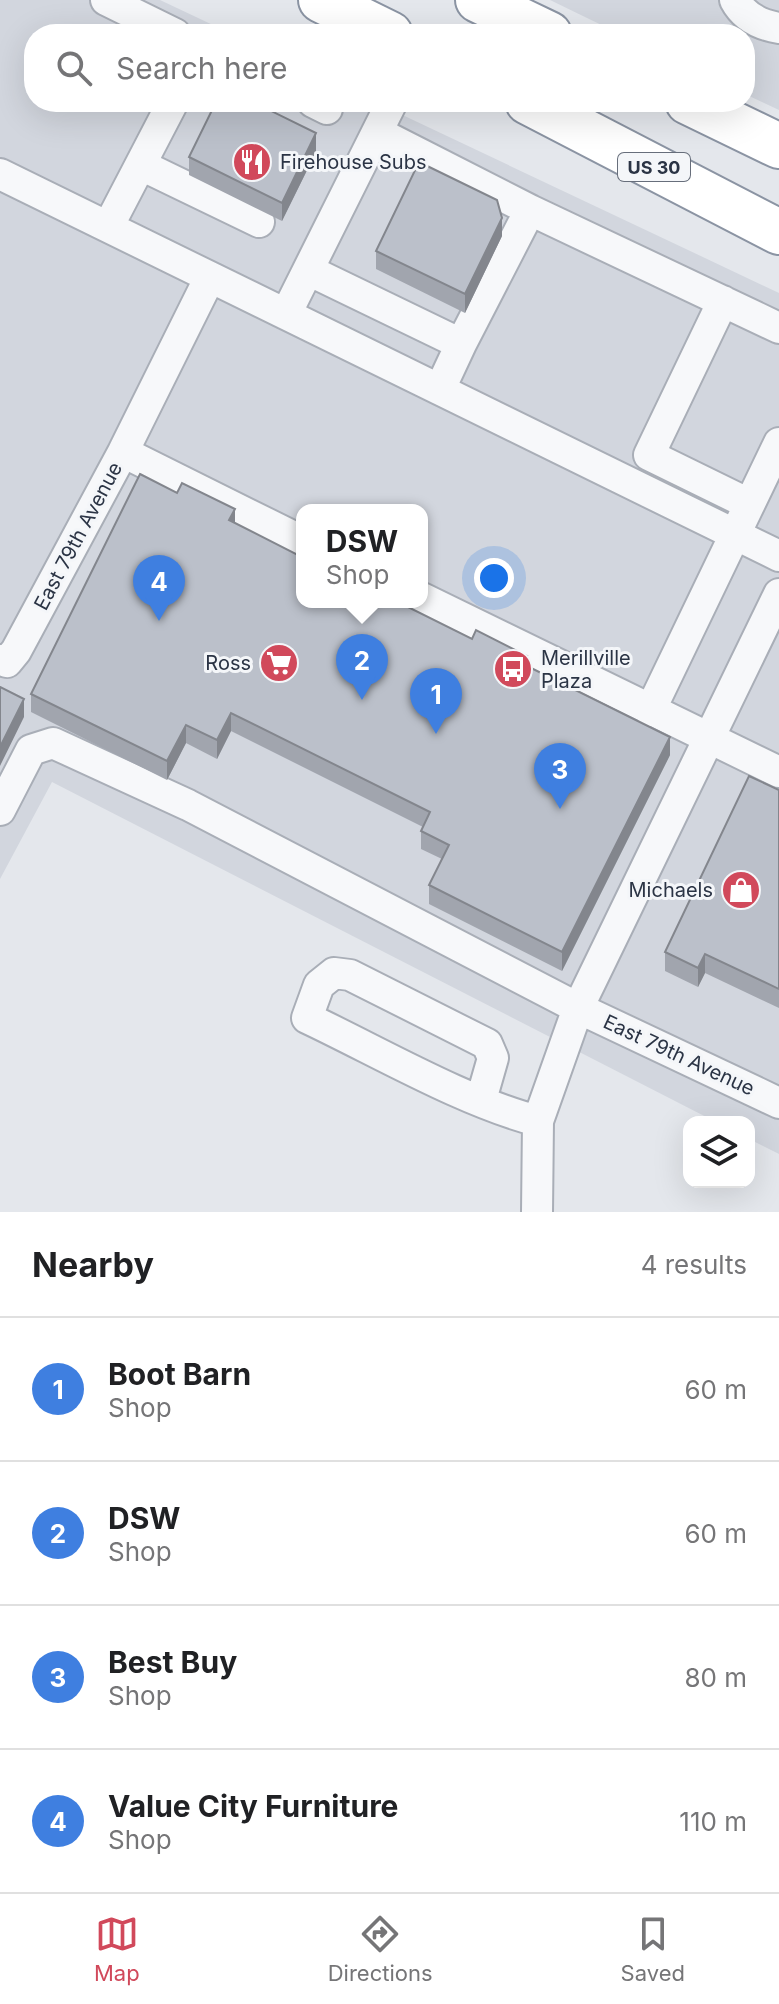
<!DOCTYPE html>
<html lang="en">
<head>
<meta charset="utf-8">
<style>
	:root { --surface:#fff; --page:#f6f6f6; --text:#202124; --muted:#757577; --line:#e0e0e0; --accent:#d1495b }
	body { margin:0; font-family:Inter,sans-serif; background:var(--page); color:var(--text) }
	.controls { position:absolute; right:24px; bottom:24px; display:grid; overflow:hidden; border-radius:16px; box-shadow:0 8px 32px #0002 }
	.controls button { width:72px; height:72px; display:grid; place-items:center; padding:0; border:0; border-bottom:2px solid var(--line); background:var(--surface); color:var(--text); font:40px sans-serif }
	.you { position:absolute; left:494px; top:578px; width:28px; height:28px; margin:-20px; border:6px solid #fff; border-radius:50%; background:#1a73e8; box-shadow:0 0 0 12px #1a73e833 }
	.badge { display:grid; place-items:center; width:52px; height:52px; border-radius:50%; background:var(--accent); color:#fff; font-size:26px; font-weight:700 }
	.pin { position:absolute; translate:-50% -66px; filter:drop-shadow(0 2px 4px #0008) }
	.pin::after { content:''; position:absolute; top:42px; width:28px; height:24px; background:inherit; clip-path:polygon(0 0,100% 0,50% 100%) }
	.popup { position:absolute; left:296px; top:504px; width:132px; height:104px; box-sizing:border-box; display:grid; place-content:center; border-radius:16px; background:var(--surface); filter:drop-shadow(0 2px 6px #0005); font-size:26px; white-space:nowrap; color:var(--muted) }
	.popup b { font-size:30px; color:var(--text) }
	.popup::after { content:''; position:absolute; left:50%; top:100%; margin-left:-16px; border:16px solid transparent; border-top-color:var(--surface) }
	.list { margin:0; padding:0; list-style:none }
	h2 { display:flex; justify-content:space-between; align-items:center; height:104px; margin:0; padding:0 32px; font-size:34px }
	h2 small { font-size:26px; font-weight:400; color:var(--muted) }
	.list li { display:grid; grid-template-columns:52px 1fr auto; gap:24px; align-items:center; box-sizing:border-box; height:144px; padding:0 32px; border-top:2px solid var(--line) }
	.list b { display:block; font-size:30px; white-space:nowrap }
	.list p { margin:0; font-size:26px; white-space:nowrap; color:var(--muted) }
	.list em { font-size:26px; font-style:normal; color:var(--muted) }
	.icon { flex:none; width:44px; height:44px; fill:none; stroke:currentColor; stroke-width:2; stroke-linecap:round; stroke-linejoin:round }
	.map { position:relative; flex:none; width:779px; height:1212px; overflow:hidden }
	.search { position:absolute; background:var(--surface); box-shadow:0 8px 32px #0002; left:24px; right:24px; top:24px; height:88px; display:flex; align-items:center; gap:20px; box-sizing:border-box; padding:0 28px; border-radius:32px; color:var(--muted); font-size:30px }
	.sheet { height:680px; background:var(--surface) }
	nav { display:flex; justify-content:space-around; align-items:center; box-sizing:border-box; height:112px; border-top:2px solid var(--line); background:var(--surface); font-size:22px; color:var(--muted) }
	nav a { display:grid; justify-items:center; gap:4px }
	nav .on { color:var(--accent) }
	.map>svg:first-child { display:block }
	.built { fill:#d2d6de; fill-rule:evenodd }
	.lines { fill:none; stroke-linecap:round; stroke-linejoin:round }
	.minor-casing { stroke:#a9aeb7; stroke-width:34 }
	.highway-casing { stroke:#8b94a3; stroke-width:48 }
	.minor { stroke:#f7f8fa; stroke-width:30 }
	.highway { stroke:#fff; stroke-width:44 }
	.wall { fill:#a1a5ae }
	.shaded-wall { fill:#83868d }
	.building { fill:#bbc0ca; stroke:#83868d; stroke-width:2 }
	.labels { text-anchor:middle; dominant-baseline:central; stroke-width:6; stroke-linejoin:round; paint-order:stroke }
	.shield { fill:#f4f6f9; stroke:#676e7b; stroke-width:2 }
	.shield-label { font-size:18px; font-weight:bold; fill:#2b3445 }
	.poi-label { font-size:20px; fill:#2b3445; stroke:#f4f6f9; text-anchor:start }
	.street-label { font-size:20px; fill:#2b3445; stroke:#f4f6f9 }
</style>
</head>
<body>
<div class="map">
<svg width="779" height="1212" viewBox="0 0 779 1212">
	<rect width="100%" height="100%" fill="#e4e7ec"/>
	<path class="built" d="M0,0H160L232,34H34V102H375L779,293V1154L749,1139V1122H716L52,782L0,879ZM302,510H422V602H302Z
		M550,0H779V110L745,94V34H620Z"/>
	<g class="lines">
		<g class="minor-casing">
			<path id="minor" d="M106,0L175,34
				M735,0C744,17 761,25 779,28
				M313,102L327,109
				M377,132L530,210L461,344
				M141,165L259,222
				M0,174L779,556
				M530,210L779,328
				M108,227L173,102
				M308,270L461,344L440,389
				M723,301L649,455L749,504
				M286,314L392,102
				M123,452L210,277
				M422,598L779,772
				M0,660L7,662L16,651L123,452L302,541
				M650,711L779,443
				M0,810L31,750L53,743L188,805L578,1008L779,1103
				M481,1100L493,1058L487,1044L350,975L334,973L319,985L307,1018C377,1051 464,1102 538,1121
				M537,1212L538,1121L578,1008L779,594"/>
		</g>
		<g class="highway-casing">
			<path id="highway" d="M321,0L390,34
				M478,0L549,34
				M528,102L779,232
				M688,102L779,146"/>
		</g>
		<use href="#minor" class="minor"/>
		<use href="#highway" class="highway"/>
	</g>
	<path class="wall" d="M316,152L282,221L189,175V157Z
		M502,236L465,313L376,269V251Z
		M177,493L302,557L527,665L670,755L562,971L429,904V885L442,859L421,849V831L423,827L231,731L217,759L186,743L167,780L31,712V694Z
		M779,790V1008L705,973L698,987L665,971V952Z"/>
	<path class="shaded-wall" d="M316,133V152L282,221V203Z
		M502,218V236L465,313V294Z
		M235,509V527L229,520Z
		M24,699V717L0,766V747Z
		M231,713V731L217,759V740Z
		M186,725V743L167,780V761Z
		M670,737V755L562,971V952Z
		M705,954V973L698,987V968Z"/>
	<path class="building" d="M216,102H253L316,133L282,203L189,157Z
		M419,162L497,200L502,218L465,294L376,251Z
		M140,474L177,493L182,483L235,509L229,520L302,557V602H398L472,639L476,630L527,656L523,664L670,737L562,952L429,885L449,845L421,831L430,812L231,713L217,740L186,725L167,761L31,694Z
		M0,687L24,699L0,747Z
		M749,776L779,790V989L705,954L698,968L665,952Z"/>
	<defs>
		<g id="restaurant-disc" transform="scale(2)"><circle r="9.5" fill="#d1495b" stroke="#f4f6f9"/><path d="M-5-6h1v4h1v-4h1v4h1v-4h1v5L-1.5 .5V6h-2V.5L-5-1ZM5-6V6H3V1.5H1.5Q1.5-4 5-6Z" fill="#fff"/></g>
		<g id="supermarket-disc" transform="scale(2)"><circle r="9.5" fill="#d1495b" stroke="#f4f6f9"/><path d="M-6-5.5h2.5l.6 2H6L4.5 2H-2.5L-4.4-4H-6ZM-1.5 3.2a1.3 1.3 0 1 0 .1 0ZM3 3.2a1.3 1.3 0 1 0 .1 0Z" fill="#fff"/></g>
		<g id="bus-disc" transform="scale(2)"><circle r="9.5" fill="#d1495b" stroke="#f4f6f9"/><path d="M-5-6H5V4H4V6H2V4H-2V6H-4V4H-5ZM-3.5-4V0h7V-4ZM-3.5 1.2v1.5H-2V1.2ZM2 1.2v1.5H3.5V1.2Z" fill="#fff"/></g>
		<g id="shop-disc" transform="scale(2)"><circle r="9.5" fill="#d1495b" stroke="#f4f6f9"/><path d="M-5-2.5h2.3a2.7 3.5 0 0 1 5.4 0H5L5.5 6h-11ZM-1.5-2.5h3a1.5 2.3 0 0 0-3 0Z" fill="#fff"/></g>
	</defs>
	<g fill-rule="evenodd">
		<use href="#restaurant-disc" x="252" y="162"/>
		<use href="#supermarket-disc" x="279" y="663"/>
		<use href="#bus-disc" x="513" y="669"/>
		<use href="#shop-disc" x="741" y="890"/>
	</g>
	<g class="labels">
		<rect class="shield" x="618" y="153" width="72" height="28" rx="6"/>
		<g class="shield-label">
			<text x="654" y="167">US 30</text>
		</g>
		<g class="poi-label">
			<text x="280" y="162">Firehouse Subs</text>
			<text x="541" y="658">Merillville<tspan x="541" dy="23">Plaza</tspan></text>
			<text x="251" y="663" text-anchor="end">Ross</text>
			<text x="713" y="890" text-anchor="end">Michaels</text>
		</g>
		<g class="street-label">
			<text transform="translate(78 536) rotate(-62)">East 79th Avenue</text>
			<text transform="translate(679 1055) rotate(25)">East 79th Avenue</text>
		</g>
	</g>
</svg>
<div class="controls">
<button><svg class="icon" aria-label="layers" viewBox="0 0 24 24"><path d="M12 4l9 5-9 5-9-5zM3 14l9 5 9-5"/></svg></button>
</div>
<div class="you"></div>
<div class="pin badge" style="left:436px;top:734px;background:#3f7fe0">1</div>
<div class="pin badge" style="left:362px;top:700px;background:#3f7fe0">2</div>
<div class="popup"><b>DSW</b>Shop</div>
<div class="pin badge" style="left:560px;top:809px;background:#3f7fe0">3</div>
<div class="pin badge" style="left:159px;top:621px;background:#3f7fe0">4</div>
<div class="search"><svg class="icon" aria-label="search" viewBox="0 0 24 24"><circle cx="10" cy="10" r="6"/><path d="M15 15l6 6"/></svg>Search here</div>
</div>
<section class="sheet">
<h2>Nearby<small>4 results</small></h2>
<ul class="list">
<li><span class="badge" style="background:#3f7fe0">1</span><div><b>Boot Barn</b><p>Shop</p></div><em>60 m</em></li>
<li><span class="badge" style="background:#3f7fe0">2</span><div><b>DSW</b><p>Shop</p></div><em>60 m</em></li>
<li><span class="badge" style="background:#3f7fe0">3</span><div><b>Best Buy</b><p>Shop</p></div><em>80 m</em></li>
<li><span class="badge" style="background:#3f7fe0">4</span><div><b>Value City Furniture</b><p>Shop</p></div><em>110 m</em></li>
</ul>
</section>
<nav>
<a class="on"><svg class="icon" aria-label="map" viewBox="0 0 24 24"><path d="M3 6l6-2 6 2 6-2v14l-6 2-6-2-6 2zM9 4v14M15 6v14"/></svg>Map</a>
<a><svg class="icon" aria-label="directions" viewBox="0 0 24 24"><path d="M12 3l9 9-9 9-9-9zM9 14v-3h6M13 9l2 2-2 2"/></svg>Directions</a>
<a><svg class="icon" aria-label="saved" viewBox="0 0 24 24"><path d="M7 4h10v16l-5-4-5 4z"/></svg>Saved</a>
</nav>
</body>
</html>
